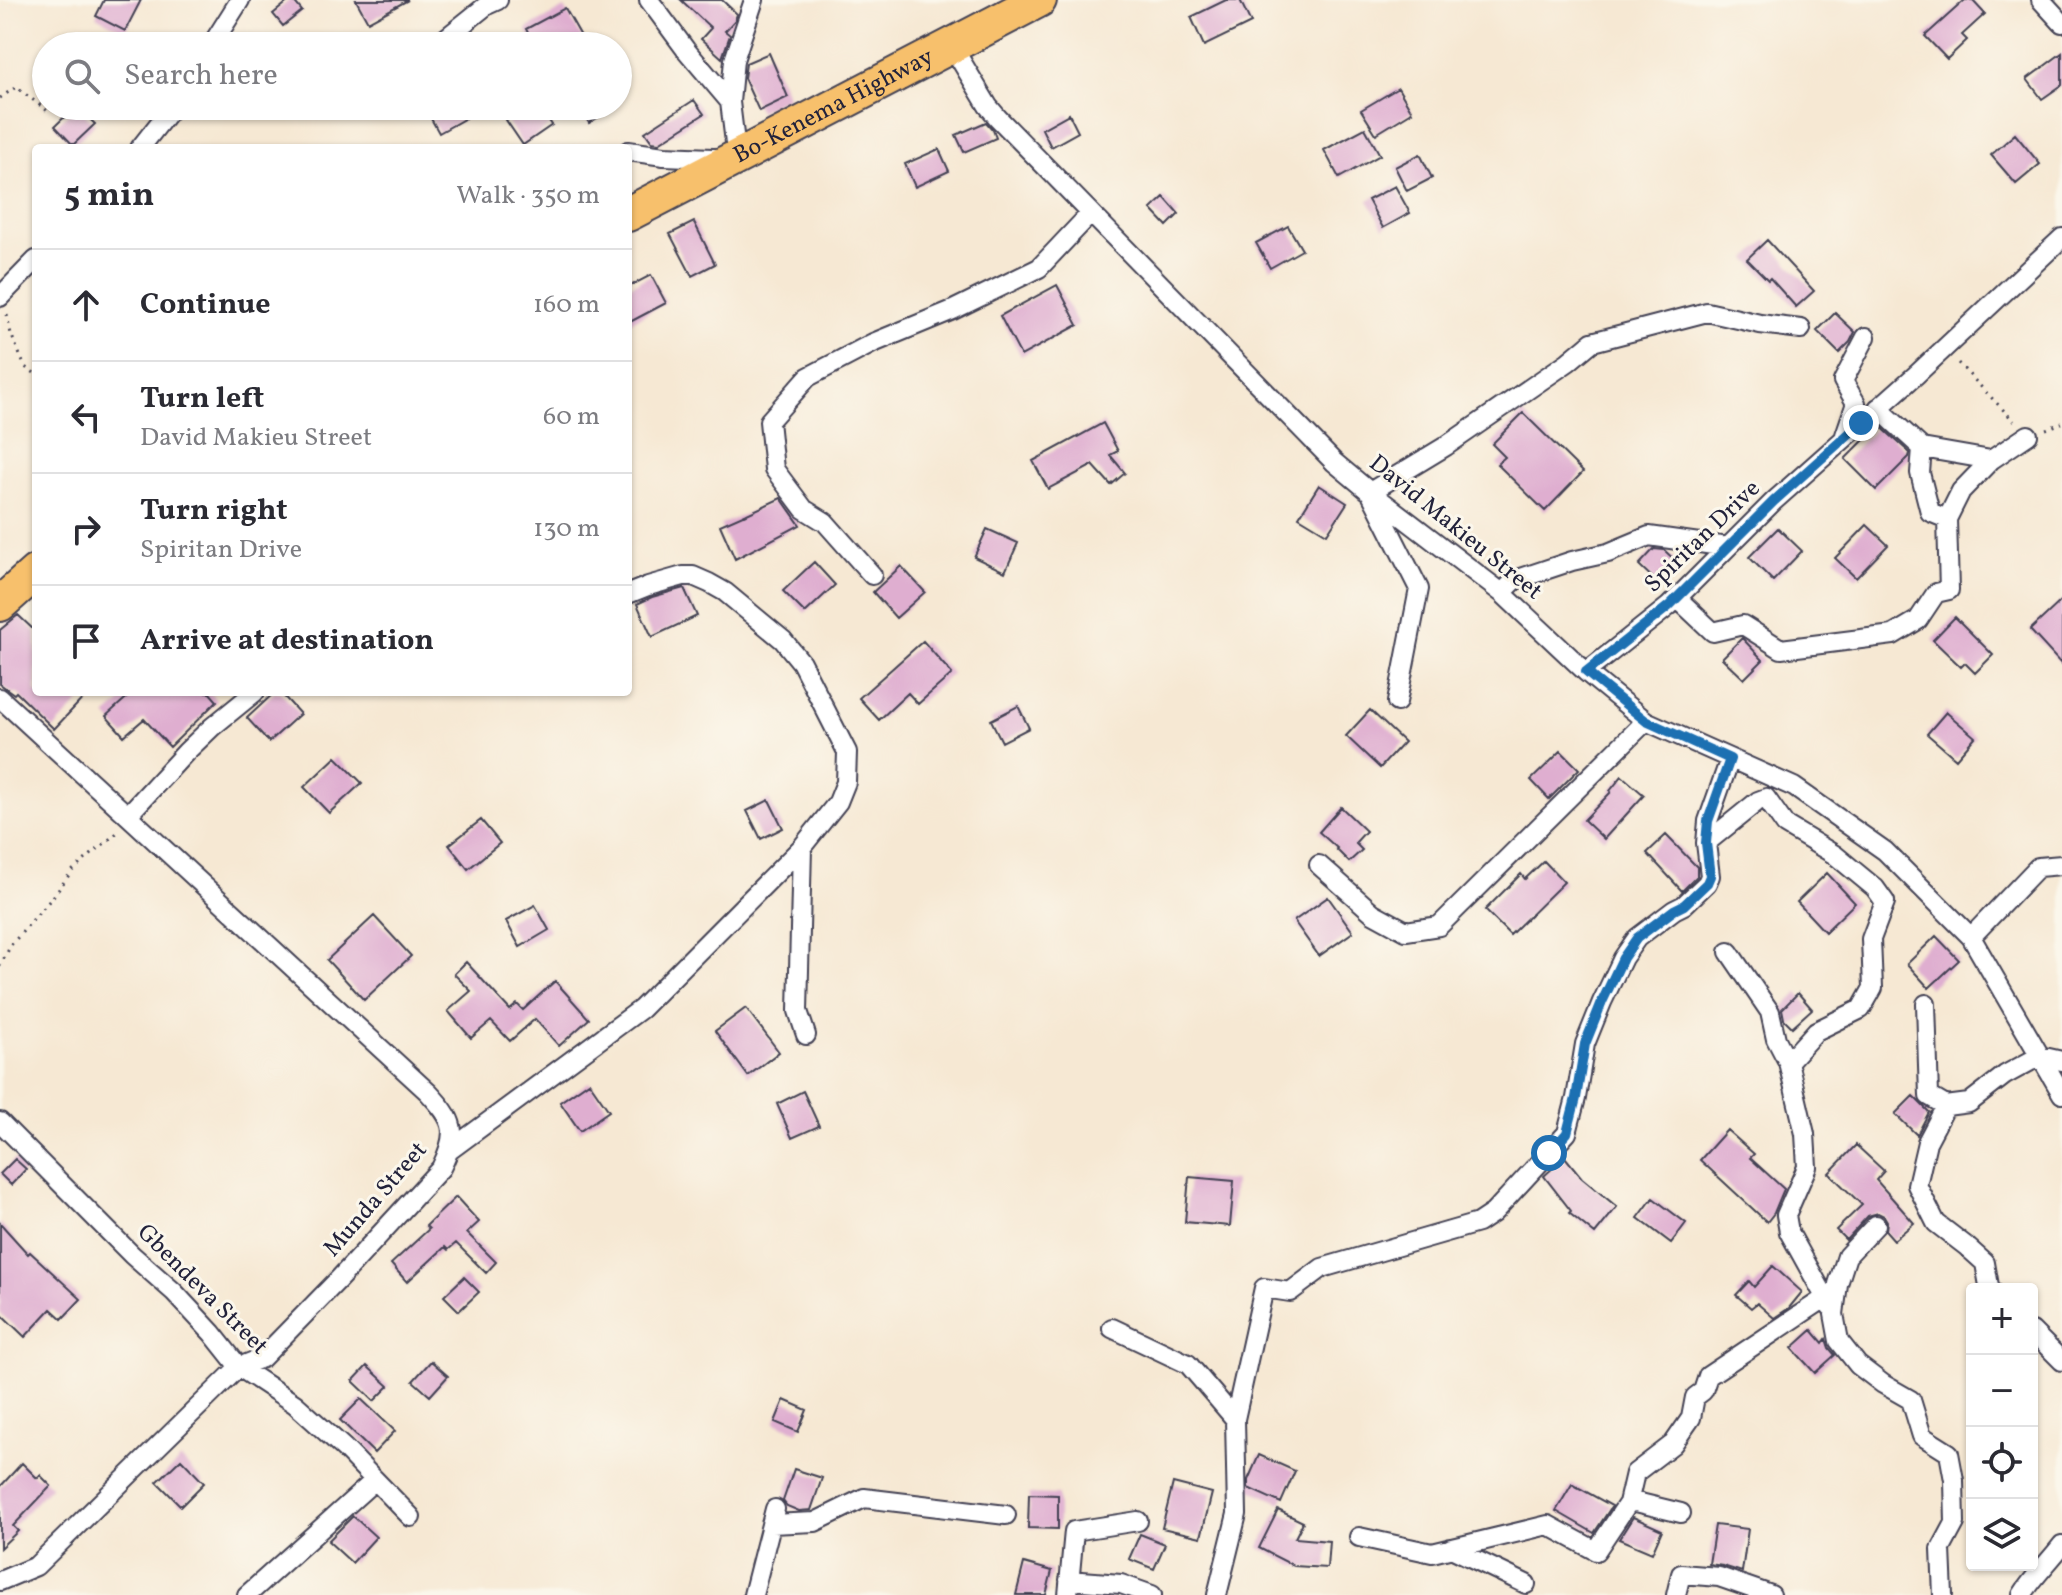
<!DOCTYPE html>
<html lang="en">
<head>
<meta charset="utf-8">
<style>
	:root { --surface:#fff; --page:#f2f2f3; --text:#2b2b33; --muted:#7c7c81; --line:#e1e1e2 }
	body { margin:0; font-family:Vollkorn,serif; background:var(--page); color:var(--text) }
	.controls { position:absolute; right:24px; bottom:24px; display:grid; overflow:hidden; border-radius:8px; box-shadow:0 2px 6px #0004 }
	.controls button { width:72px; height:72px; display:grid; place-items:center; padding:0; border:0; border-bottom:2px solid var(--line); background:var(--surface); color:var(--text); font:40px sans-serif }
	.stop { position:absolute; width:24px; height:24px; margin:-18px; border:6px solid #1f6fb2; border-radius:50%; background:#fff }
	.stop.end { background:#1f6fb2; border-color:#fff; box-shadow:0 2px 8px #0008 }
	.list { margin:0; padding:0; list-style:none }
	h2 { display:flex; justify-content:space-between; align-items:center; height:104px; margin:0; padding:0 32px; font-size:34px }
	h2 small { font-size:26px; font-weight:400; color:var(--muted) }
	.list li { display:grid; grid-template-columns:52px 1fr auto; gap:24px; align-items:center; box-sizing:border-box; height:112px; padding:0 32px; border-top:2px solid var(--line) }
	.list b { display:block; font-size:30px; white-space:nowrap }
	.list p { margin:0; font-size:26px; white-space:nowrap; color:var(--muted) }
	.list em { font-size:26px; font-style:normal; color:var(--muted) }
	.icon { flex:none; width:44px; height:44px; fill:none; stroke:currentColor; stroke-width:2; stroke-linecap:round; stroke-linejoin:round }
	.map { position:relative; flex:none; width:2062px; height:1595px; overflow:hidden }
	.search { position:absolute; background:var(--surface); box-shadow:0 2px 6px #0004; left:32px; top:32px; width:600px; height:88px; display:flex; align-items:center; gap:20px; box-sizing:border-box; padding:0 28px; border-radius:44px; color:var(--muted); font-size:30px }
	.panel { position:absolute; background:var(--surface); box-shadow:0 2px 6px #0004; left:32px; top:144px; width:600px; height:552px; border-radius:8px }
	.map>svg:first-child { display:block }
	.building { fill:#dfaed0 }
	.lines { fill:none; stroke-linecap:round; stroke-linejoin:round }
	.street-casing { stroke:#424052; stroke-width:22 }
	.highway-casing { stroke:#424052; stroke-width:38 }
	.path { stroke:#424052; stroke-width:3; stroke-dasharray:2 6; stroke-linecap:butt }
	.street { stroke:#fff; stroke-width:18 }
	.highway { stroke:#f7c06c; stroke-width:34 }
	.route { stroke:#1f6fb2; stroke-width:10 }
	.labels { text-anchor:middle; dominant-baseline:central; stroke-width:6; stroke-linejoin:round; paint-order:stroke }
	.street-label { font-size:24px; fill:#22223b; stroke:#fbf7ec }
</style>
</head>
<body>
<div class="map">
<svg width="2062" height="1595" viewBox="0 0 2062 1595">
	<rect width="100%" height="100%" fill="#fbf7ec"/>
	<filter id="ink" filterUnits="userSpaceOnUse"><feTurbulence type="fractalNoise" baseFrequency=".0125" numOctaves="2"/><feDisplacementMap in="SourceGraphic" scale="16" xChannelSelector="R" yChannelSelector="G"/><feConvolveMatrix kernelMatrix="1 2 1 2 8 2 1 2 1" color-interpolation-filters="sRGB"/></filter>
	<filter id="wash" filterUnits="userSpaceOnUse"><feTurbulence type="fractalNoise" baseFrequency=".006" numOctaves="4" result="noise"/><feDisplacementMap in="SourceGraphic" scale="32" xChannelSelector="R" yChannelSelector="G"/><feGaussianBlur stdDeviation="1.8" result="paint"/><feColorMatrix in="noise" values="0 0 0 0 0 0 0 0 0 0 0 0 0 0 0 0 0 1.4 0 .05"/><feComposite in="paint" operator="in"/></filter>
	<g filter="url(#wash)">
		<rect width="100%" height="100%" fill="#f6e8d3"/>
		<g id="blocks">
			<path class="building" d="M104,0H141L125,31L96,16Z
				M290,0H293L302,11L283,26L273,14Z
				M356,0H408L368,22Z
				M681,0H722L737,14L735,20L725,31L730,35L722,58L701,39L711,28Z
				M1226,0H1240L1251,23L1204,46L1191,17Z
				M1965,0H1972L1985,14L1962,35L1967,40L1947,59L1925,36Z
				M565,8L582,38L568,46H535L526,29Z
				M769,53L788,97L759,111L744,78L746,63Z
				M2062,53V85L2042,99L2027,79Z
				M1398,88L1412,112L1376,134L1361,110Z
				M694,100L704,114L659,143L652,142L645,132Z
				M76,106L95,124L73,145L55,126Z
				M424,106H464L469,116L439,133Z
				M527,106H539L552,125L523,145L506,120Z
				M579,106H616L589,123Z
				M1069,114L1078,132L1051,147L1042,129Z
				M986,122L993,130L996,138L964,152L956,135Z
				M1365,128L1380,155L1339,178L1324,150Z
				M2015,134L2040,164L2016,184L1991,155Z
				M939,149L949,171L915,187L905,164Z
				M1420,154L1432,178L1407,191L1395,167Z
				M1395,186L1410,213L1383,228L1368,200Z
				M1164,197L1179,214L1167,226L1151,209Z
				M694,222L715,264L692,276L670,234Z
				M1288,226L1302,250L1270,268L1256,243Z
				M1767,240L1814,291L1796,307L1770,278L1768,280L1747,259Z
				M651,275L666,303L628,323V287Z
				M1057,285L1078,325L1021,356L1000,316Z
				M1835,313L1855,332L1850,342L1839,353L1817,331Z
				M1523,413L1583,472L1545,511L1497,464L1505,457L1492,444Z
				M1103,423L1118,451L1110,455L1125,473L1111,485L1093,465L1048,489L1033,461Z
				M1879,425L1910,453L1909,457L1876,490L1845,459Z
				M1319,485L1347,503L1327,534L1299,517Z
				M781,498L800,525L735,559L720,525L745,514V515Z
				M1867,525L1888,545L1856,578L1835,558Z
				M1778,528L1802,551L1773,581L1749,557Z
				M987,529L1018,543L1005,572L974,557Z
				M1654,549L1664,550L1678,563L1659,584L1639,565Z
				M814,562L835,585L805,613L783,591Z
				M901,566L925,592L896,618L873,592Z
				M684,588L697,616L652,637L637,604L652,597Z
				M2062,600V665L2030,630Z
				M18,615L36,632V692H89L54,729L16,692L14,694L0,684V630Z
				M1955,617L1993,655L1975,673L1965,663L1961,667L1933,640Z
				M1742,638L1763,660L1744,679L1722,658Z
				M923,641L952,674L918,704L908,693L879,720L859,698Z
				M133,692H209L217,701L170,747L144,719L124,736L106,716Z
				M275,692H280L300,714L269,742L247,718Z
				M1018,706L1029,728L1002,742L991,720Z
				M1370,710L1404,742L1380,768L1346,736Z
				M1946,712L1975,737L1956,759L1927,734Z
				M1561,751L1579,769L1549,799L1531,780Z
				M336,757L362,783L329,813L304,787Z
				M1622,776L1644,795L1604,839L1584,820L1611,792L1610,791Z
				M769,800L783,828L761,839L747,811Z
				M1341,807L1366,831L1355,843L1362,850L1349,862L1336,849L1337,848L1319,832Z
				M481,820L500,843L468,869L449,845Z
				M1666,835L1697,867V876L1682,891L1647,853Z
				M1544,861L1564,882L1510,935L1485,910L1521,874L1525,879Z
				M1827,873L1855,903L1825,932L1797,902Z
				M1328,897L1353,932L1319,956L1294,921Z
				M535,905L549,930L520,947L506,921Z
				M374,916L411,956L364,1000L327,960Z
				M1936,936L1959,960L1929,988L1907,964Z
				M466,962L510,1010L517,1004L523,1010L555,981L589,1019L559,1046L535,1019L510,1041L491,1021L471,1038L448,1011L471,991L454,974Z
				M1798,993L1812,1009L1792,1027L1784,1019L1782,1009Z
				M746,1008L779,1052L748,1076L715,1031Z
				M589,1082L609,1111L580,1131L560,1102Z
				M803,1091L819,1126L792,1138L777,1104Z
				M1913,1096L1929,1112L1917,1135L1895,1114Z
				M1727,1130L1754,1154L1750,1158L1784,1189L1774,1213L1767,1222L1700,1160Z
				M1856,1145L1884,1171L1876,1180L1914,1223L1894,1240L1886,1231L1887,1221L1884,1216L1878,1213L1868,1216L1846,1240L1836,1230L1862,1205L1829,1173Z
				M1565,1157L1582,1178L1617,1207L1595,1234L1569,1213L1571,1211L1544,1176Z
				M15,1159L26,1169L11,1185L0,1174Z
				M1189,1177L1234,1181L1230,1226L1185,1222Z
				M456,1197L479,1222L467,1233L496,1262L486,1273L456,1243L448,1250L445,1247L407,1282L391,1264L429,1229L426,1226Z
				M1653,1198L1686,1223L1671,1243L1638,1218Z
				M0,1223L28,1254L30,1252L81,1299L62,1319L51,1309L25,1337L0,1313Z
				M1773,1266L1802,1292L1789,1308L1774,1318L1757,1303L1751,1308L1736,1295L1749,1281L1754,1287Z
				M464,1277L479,1292L459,1311L444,1296Z
				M1812,1330L1823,1343L1826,1339L1829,1348L1835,1355L1815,1373L1792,1348Z
				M431,1361L448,1376L430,1396L413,1381Z
				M367,1366L389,1386L374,1401L353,1381Z
				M361,1399L395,1431L374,1453L340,1420Z
				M784,1400L807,1410L798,1432L775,1422Z
				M1259,1455L1295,1471L1281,1503L1248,1488V1480Z
				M181,1459L204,1483L181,1506L157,1482Z
				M22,1463L37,1478L40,1475L51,1486L13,1526L18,1531L0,1548V1487Z
				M794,1469L822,1478L811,1510L799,1511L787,1506L783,1501Z
				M1173,1483L1212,1493L1201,1537L1162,1528Z
				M1572,1484L1612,1506L1594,1533L1556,1511Z
				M1029,1494L1058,1495V1529L1028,1528Z
				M1278,1510L1303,1522L1295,1538L1329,1541L1327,1568L1294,1566L1259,1548Z
				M353,1516L376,1537L352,1563L328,1541Z
				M1633,1517L1662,1530L1652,1553L1619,1539Z
				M1715,1525L1748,1529L1742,1572L1723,1566L1709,1564Z
				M1140,1534L1165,1544L1154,1569L1129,1559Z
				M1024,1563L1052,1571L1046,1595H1016Z"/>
		</g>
	</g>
	<g filter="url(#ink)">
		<use href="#blocks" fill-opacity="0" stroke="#424052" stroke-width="2"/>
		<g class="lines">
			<g class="street-casing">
				<path id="street" d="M649,0L686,50L730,102
					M2041,0L2062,23
					M211,46L240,0
					M436,46L487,5L498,0
					M952,46L988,106L998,118L1334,462L1370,492L1502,593L1586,672L1646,721L1794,787L1885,851L1971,937L2062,1094
					M140,148L173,106
					M628,151L664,156L737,159L730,102L734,60L754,0
					M0,297L36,260
					M1878,408L1922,448L1991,460L2028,435
					M1845,435L1856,403L1843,381L1866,337
					M1922,448L1920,473L1930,512L1947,519
					M872,575L825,522L804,509L774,469L769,421L808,377L873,343L953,310L1039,268L1091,213
					M1502,593L1515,580L1572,561L1608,553L1649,536L1728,547
					M628,594L648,586L683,576H693L709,583L725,592L783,640L801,662L847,752L846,782L838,802L802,847L798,1011L806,1035
					M1677,598L1713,632L1743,625L1781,649L1893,635L1918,620L1936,593L1949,590L1947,519L1961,491L1991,460
					M1586,672L1669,606L1774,501L1917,374L2062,238
					M0,698L428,1092C455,1121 459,1131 441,1168L338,1280L262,1358L239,1367L36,1566L0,1581
					M1397,702L1419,589L1370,492L1446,446L1568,362L1592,342L1707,312L1760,324L1801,329
					M128,815L186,752L212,727L255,692
					M1319,865L1373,913L1406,931L1439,926L1646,721
					M1971,937L2038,867L2062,865
					M1729,952L1770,1012L1776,1039L1788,1062L1816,1031L1861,1009L1873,988L1871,939L1885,902L1875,888L1835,855L1785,825L1766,798L1758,801L1706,843L1708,821L1730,759
					M1926,1004L1929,1096L1946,1106L1969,1103L2005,1075L2040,1056L2062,1061
					M1788,1062L1805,1134L1807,1167L1786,1215L1789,1232L1830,1306
					M1946,1106L1927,1142L1917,1185L1936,1223L1966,1246L1985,1263L1989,1286L1991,1289
					M0,1122L132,1255L174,1292L212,1333L239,1367L295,1404L344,1448L411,1517
					M450,1150L641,1009L802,847
					M1876,1225L1847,1256L1838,1284L1834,1314L1839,1341L1858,1365L1883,1384L1911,1400L1922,1436L1949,1453L1954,1480L1955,1523L1941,1549L1943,1595
					M1112,1328L1188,1364L1235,1419L1237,1514L1217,1595
					M2032,1331L2062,1361
					M1235,1419L1264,1288L1290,1292L1322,1268L1478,1223L1493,1213L1567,1133L1576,1098L1585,1044L1602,1002L1623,958L1637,938L1674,910L1684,905L1707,883L1710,876L1706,843
					M1681,1513L1636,1502L1628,1503L1635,1473L1673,1444L1691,1418L1695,1397L1703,1391L1708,1376L1825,1298
					M771,1524L815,1522L864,1498L1006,1515
					M1359,1537L1432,1553L1548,1525L1596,1551L1628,1503
					M1451,1548L1526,1584
					M1069,1580L1121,1584L1152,1595
					M247,1595L375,1480
					M753,1595L775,1509
					M1068,1595L1074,1531L1138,1521
					M1676,1595L1681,1574L1719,1577L1771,1595
					M2022,1595C2033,1577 2049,1562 2062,1545"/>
			</g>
			<g class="highway-casing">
				<g id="highway">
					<path id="s1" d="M628,214L1039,0"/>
					<path d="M0,604L36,572"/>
				</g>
			</g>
			<path class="path" d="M0,98L16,87L49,112
				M7,315L11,334L25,367L36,374
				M1958,363L2014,421
				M2046,429L2062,423
				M0,966L11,945L56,893L72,871L118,832"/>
			<use href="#street" class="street"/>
			<use href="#highway" class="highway"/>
		</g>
	</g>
	<g class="lines" filter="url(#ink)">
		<path class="route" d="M1549,1153L1567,1133L1576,1098L1585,1044L1602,1002L1623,958L1637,938L1674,910L1684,905L1707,883L1710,876L1706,843L1708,821L1730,759L1646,721L1586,672L1669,606L1774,501L1861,423"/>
	</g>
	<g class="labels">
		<g class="street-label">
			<text stroke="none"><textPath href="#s1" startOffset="232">Bo-Kenema Highway</textPath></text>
			<text transform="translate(1455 528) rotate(39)">David Makieu Street</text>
			<text transform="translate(1703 537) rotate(-44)">Spiritan Drive</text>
			<text transform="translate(376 1200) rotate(-49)">Munda Street</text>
			<text transform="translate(202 1290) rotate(45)">Gbendeva Street</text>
		</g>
	</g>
</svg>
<div class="controls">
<button>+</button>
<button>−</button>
<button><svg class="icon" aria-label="locate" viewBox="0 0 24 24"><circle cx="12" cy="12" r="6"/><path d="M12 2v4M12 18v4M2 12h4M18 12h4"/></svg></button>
<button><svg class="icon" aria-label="layers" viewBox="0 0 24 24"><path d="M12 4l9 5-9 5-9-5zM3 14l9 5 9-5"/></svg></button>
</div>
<div class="stop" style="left:1549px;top:1153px"></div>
<div class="stop end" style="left:1861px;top:423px"></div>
<div class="search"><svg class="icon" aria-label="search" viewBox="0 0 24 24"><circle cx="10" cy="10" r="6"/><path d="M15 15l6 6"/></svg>Search here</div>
<section class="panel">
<h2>5 min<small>Walk · 350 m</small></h2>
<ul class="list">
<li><svg class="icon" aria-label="ahead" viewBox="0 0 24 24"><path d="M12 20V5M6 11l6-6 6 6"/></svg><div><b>Continue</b></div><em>160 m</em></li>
<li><svg class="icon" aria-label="left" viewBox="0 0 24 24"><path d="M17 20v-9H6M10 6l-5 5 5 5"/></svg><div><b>Turn left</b><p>David Makieu Street</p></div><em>60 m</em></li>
<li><svg class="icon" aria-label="right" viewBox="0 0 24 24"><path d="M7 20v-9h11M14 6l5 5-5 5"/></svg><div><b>Turn right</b><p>Spiritan Drive</p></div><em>130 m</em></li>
<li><svg class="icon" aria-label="arrive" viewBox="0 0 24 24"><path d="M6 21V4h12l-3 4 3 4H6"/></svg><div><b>Arrive at destination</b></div></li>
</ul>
</section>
</div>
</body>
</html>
